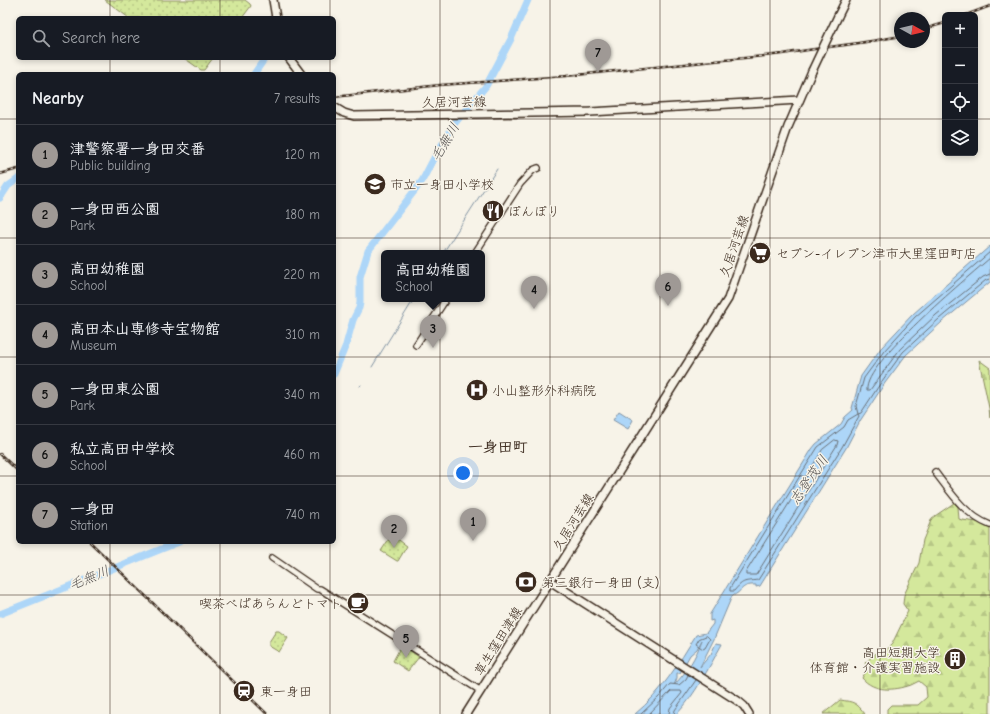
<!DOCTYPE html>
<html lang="en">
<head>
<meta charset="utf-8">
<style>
	:root { --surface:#171b24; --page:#20242c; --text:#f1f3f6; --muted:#9ea1a6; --line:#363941; --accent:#9f9995 }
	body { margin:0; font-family:"Comic Neue","Klee One",sans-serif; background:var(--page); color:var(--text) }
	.controls { position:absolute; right:12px; top:12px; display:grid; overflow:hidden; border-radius:6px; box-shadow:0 2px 6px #0003 }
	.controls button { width:36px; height:36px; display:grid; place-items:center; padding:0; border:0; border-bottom:1px solid var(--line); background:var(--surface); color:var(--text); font:20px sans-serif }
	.compass { position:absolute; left:894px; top:12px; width:36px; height:36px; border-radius:50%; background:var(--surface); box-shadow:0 2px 6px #0003; rotate:98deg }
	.you { position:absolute; left:463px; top:473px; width:14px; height:14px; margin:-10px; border:3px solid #fff; border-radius:50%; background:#1a73e8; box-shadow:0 0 0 6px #1a73e833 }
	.badge { display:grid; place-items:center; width:26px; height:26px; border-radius:50%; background:var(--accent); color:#111; font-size:13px; font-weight:700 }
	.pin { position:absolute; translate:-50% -33px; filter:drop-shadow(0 1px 2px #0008) }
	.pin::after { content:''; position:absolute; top:21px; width:14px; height:12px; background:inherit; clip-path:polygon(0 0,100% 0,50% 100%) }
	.popup { position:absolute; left:381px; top:250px; width:104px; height:52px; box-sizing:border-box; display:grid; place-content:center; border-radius:6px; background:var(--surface); filter:drop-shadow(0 1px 3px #0005); font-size:13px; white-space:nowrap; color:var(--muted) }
	.popup b { font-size:15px; color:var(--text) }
	.popup::after { content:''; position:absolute; left:50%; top:100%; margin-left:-8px; border:8px solid transparent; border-top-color:var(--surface) }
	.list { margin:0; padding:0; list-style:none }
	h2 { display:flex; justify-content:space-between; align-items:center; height:52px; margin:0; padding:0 16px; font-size:17px }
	h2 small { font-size:13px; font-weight:400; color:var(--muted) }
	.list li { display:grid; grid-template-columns:26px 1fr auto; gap:12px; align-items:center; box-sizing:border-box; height:60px; padding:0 16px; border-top:1px solid var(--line) }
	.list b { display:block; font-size:15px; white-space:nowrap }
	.list p { margin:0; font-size:13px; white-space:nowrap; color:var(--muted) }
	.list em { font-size:13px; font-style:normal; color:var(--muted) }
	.icon { flex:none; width:22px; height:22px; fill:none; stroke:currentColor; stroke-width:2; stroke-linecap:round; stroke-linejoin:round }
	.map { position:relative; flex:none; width:990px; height:714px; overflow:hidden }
	.search { position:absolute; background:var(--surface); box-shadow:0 2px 6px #0003; left:16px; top:16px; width:320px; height:44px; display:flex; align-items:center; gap:10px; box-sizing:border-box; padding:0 14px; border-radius:6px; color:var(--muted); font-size:15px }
	.panel { position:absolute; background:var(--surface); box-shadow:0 2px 6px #0003; left:16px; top:72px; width:320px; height:472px; border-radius:6px }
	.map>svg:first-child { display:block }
	.grass { fill:url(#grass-dots); stroke:#88895d }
	.forest { fill:url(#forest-firs); stroke:#88895d }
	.water { fill:#add6f8; stroke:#7f91a1; fill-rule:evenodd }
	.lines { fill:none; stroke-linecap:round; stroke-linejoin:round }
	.shore { stroke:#696f75; stroke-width:1 }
	.stream { stroke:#7f91a1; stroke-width:1 }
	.river { stroke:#add6f8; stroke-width:7 }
	.minor-casing { stroke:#3b2a1e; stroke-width:8 }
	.major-casing { stroke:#3b2a1e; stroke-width:10 }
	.minor { stroke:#f7f3e8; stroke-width:5.5 }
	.major { stroke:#f7f3e8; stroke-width:7 }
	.rail-casing { stroke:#3b2a1e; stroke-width:2.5 }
	.rail { stroke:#f7f3e8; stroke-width:1; stroke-dasharray:3; stroke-linecap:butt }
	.major-bridge-casing { stroke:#3b2a1e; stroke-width:10; stroke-linecap:butt }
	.major-bridge { stroke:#f7f3e8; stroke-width:7 }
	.grid { fill:none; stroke:#3b2a1e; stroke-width:1; stroke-opacity:0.55 }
	.labels { text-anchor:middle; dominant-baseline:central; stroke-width:3; stroke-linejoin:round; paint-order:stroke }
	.street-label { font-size:13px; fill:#3b2a1e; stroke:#f7f3e8 }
	.poi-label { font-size:13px; fill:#3b2a1e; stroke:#f7f3e8; text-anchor:start }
	.water-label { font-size:14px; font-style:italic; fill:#585554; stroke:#f7f3e8 }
	.quarter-label { font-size:15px; font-weight:bold; fill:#3b2a1e; stroke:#f7f3e8 }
</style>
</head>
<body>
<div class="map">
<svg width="990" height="714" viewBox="0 0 990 714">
	<defs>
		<pattern id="grass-dots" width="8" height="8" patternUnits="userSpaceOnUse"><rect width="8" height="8" fill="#d4e89c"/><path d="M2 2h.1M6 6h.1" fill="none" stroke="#b7c786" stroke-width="1.8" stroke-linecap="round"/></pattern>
		<pattern id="forest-firs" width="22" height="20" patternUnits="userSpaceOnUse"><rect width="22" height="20" fill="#d4e89c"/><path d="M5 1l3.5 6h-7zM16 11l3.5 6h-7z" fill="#b7c786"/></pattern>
	</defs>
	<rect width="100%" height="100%" fill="#f7f3e8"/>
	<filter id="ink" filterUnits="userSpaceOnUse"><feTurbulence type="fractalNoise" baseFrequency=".025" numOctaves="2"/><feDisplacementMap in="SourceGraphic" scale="8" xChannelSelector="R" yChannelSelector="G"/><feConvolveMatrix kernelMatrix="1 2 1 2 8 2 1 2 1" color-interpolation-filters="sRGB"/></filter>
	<g filter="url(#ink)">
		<path class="grass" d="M105,0H245L250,4L251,6L242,18H129Z
			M184,58H213L204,70H201Z
			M392,535L407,546L398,561H397L381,551L391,536Z
			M276,631H279L288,638L279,652L269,646V642Z
			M401,646H403L419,657L408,671L393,661Z"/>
		<path class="forest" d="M979,360L990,368V418L989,408Z
			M954,503L958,507L959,519L962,520L977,522L990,527V714H887V709L891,705H918L927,697L926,687L919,681C916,682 914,684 911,685C894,691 874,692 862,678L868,668L865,663L876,653L888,648L892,644L908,611L903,604L904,595L919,563L923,540L932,518Z
			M840,700C854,702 856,702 865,714H823Z"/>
		<path class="water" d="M990,246V282L942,322L906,355L885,383L860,421L846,448L760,586L756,587V585C740,584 743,592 732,596L714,639L700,667L711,654L716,643L722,644L721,646C708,669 695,695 677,714H635C662,692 678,664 696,635L706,633L713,624V620L710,621V614L812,449L816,444L841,424L845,417L853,410L852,408L861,376L881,348L913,314ZM702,640C696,657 687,672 674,685L677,678V673H680L690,655L697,649Z
			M619,411L633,420L628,429L613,420Z"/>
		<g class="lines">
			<path class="shore" d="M990,252L915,317L884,351L864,378L856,406L858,414L848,420L844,427L818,447L730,588V591H734C744,579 745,582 758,580L842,447L859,416L858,414L861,413L882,381L903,352L939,319L986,280L990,279
				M990,258C967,278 864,363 867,390H870L900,349L936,315L983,277L990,274
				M835,440L838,441L837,445L756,575H746V572L820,454L822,450Z
				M707,636L710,639L705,648L703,649L696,644L699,639Z
				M641,714L659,697L670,684L679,685L686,679L688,675
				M649,714L671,691H681L682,693L670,708L669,714
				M674,714L675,710L696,680"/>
			<path class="stream" d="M443,253L497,169
				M372,367L414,299
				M360,386L361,385"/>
			<path class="river" d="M254,74L265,58
				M0,198L8,186L18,179
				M334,374L346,345L353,320L359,308L360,303V277L368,251L422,181L435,156L455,123L486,86L511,39L528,0
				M0,614L179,542"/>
			<g class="minor-casing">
				<path id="minor" d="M475,253L520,184L533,170L538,168
					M416,345L446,299
					M935,472C951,493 965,515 990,525
					M272,558L317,589H320L481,691"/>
			</g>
			<g class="major-casing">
				<path id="major" d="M273,0L276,18
					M838,16L846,0
					M289,58L301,74
					M334,107L344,113L354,116L590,112L799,100
					M550,581L738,701L744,706L749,714
					M466,714L728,299L788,127L812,71"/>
			</g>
			<use href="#minor" class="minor"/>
			<use href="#major" class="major"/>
			<g class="rail-casing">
				<path id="rail" d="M966,15L990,6
					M924,29L945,23
					M334,97L440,85L566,76L783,54C822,47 862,44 900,36
					M0,174L18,169
					M0,454L18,471
					M90,542L267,714"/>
			</g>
			<use href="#rail" class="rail"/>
			<g class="major-bridge-casing">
				<path id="major-bridge" d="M812,71L838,16"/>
			</g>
			<use href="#major-bridge" class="major-bridge"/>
		</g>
	</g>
	<path class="grid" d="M110,0V18M220,0V18M330,0V18M440,0V714M550,0V714M660,0V714M770,0V714M880,0V714M110,58V74M220,58V74M330,58V74M0,119H18M334,119H945M975,119H990M0,238H18M334,238H990M0,357H18M334,357H990M0,476H18M334,476H990M110,542V714M220,542V714M330,542V714M0,595H990"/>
	<defs>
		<g id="school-disc" transform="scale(1.15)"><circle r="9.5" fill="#3b2a1e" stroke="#f7f3e8"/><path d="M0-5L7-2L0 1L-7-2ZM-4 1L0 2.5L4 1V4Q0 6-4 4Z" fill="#fff"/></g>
		<g id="restaurant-disc" transform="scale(1.15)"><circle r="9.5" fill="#3b2a1e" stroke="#f7f3e8"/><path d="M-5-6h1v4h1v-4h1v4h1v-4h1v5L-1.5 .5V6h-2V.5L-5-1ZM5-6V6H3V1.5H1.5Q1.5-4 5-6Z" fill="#fff"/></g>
		<g id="supermarket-disc" transform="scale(1.15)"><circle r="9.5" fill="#3b2a1e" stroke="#f7f3e8"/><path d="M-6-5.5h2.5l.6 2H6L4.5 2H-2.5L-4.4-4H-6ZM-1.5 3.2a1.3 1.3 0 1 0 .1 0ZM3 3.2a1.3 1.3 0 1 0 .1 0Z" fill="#fff"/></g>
		<g id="hospital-disc" transform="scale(1.15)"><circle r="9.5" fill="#3b2a1e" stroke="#f7f3e8"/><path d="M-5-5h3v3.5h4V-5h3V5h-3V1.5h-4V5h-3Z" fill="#fff"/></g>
		<g id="bank-disc" transform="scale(1.15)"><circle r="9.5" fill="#3b2a1e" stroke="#f7f3e8"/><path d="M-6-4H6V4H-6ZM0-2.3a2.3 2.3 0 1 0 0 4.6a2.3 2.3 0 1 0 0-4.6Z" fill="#fff"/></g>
		<g id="cafe-disc" transform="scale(1.15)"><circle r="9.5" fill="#3b2a1e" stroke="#f7f3e8"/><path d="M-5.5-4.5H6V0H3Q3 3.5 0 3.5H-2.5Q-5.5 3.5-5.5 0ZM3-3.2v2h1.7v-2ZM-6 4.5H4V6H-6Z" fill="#fff"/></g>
		<g id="building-disc" transform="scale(1.15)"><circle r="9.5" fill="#3b2a1e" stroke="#f7f3e8"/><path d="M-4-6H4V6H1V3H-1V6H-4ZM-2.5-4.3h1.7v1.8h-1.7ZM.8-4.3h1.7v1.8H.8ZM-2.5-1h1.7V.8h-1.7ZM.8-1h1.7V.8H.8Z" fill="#fff"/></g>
		<g id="station-disc" transform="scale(1.15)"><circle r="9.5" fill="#3b2a1e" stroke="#f7f3e8"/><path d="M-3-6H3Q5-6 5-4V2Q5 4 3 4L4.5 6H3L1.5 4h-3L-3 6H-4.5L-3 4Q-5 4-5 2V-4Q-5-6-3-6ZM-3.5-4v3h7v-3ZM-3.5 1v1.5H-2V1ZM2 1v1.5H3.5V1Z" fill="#fff"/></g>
	</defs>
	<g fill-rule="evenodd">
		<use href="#school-disc" x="375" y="184"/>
		<use href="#restaurant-disc" x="493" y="211"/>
		<use href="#supermarket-disc" x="760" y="253"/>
		<use href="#hospital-disc" x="477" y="390"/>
		<use href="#bank-disc" x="526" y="582"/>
		<use href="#cafe-disc" x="358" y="603"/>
		<use href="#building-disc" x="955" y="659"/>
		<use href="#station-disc" x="244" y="691"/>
	</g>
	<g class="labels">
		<g class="street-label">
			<text transform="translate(454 102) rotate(-1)">久居河芸線</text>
			<text transform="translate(734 246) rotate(-71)">久居河芸線</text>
			<text transform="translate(573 522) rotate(-58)">久居河芸線</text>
			<text transform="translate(498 641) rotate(-58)">草生窪田津線</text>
		</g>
		<g class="poi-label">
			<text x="390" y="184">市立一身田小学校</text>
			<text x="508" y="211">ぼんぼり</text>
			<text x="776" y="253">セブン-イレブン津市大里窪田町店</text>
			<text x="492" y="390">小山整形外科病院</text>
			<text x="542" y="582">第三銀行一身田 (支)</text>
			<text x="342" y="603" text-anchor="end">喫茶べぱあらんどトマト</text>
			<text x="940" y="652" text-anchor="end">高田短期大学<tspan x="940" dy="15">体育館・介護実習施設</tspan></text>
			<text x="260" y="691">東一身田</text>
		</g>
		<g class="water-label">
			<text transform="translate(445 142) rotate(-59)">毛無川</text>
			<text transform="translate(809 480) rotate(-55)">志登茂川</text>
			<text transform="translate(89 578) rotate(-22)">毛無川</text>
		</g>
		<g class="quarter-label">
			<text x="498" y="447">一身田町</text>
		</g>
	</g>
</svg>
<div class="controls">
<button>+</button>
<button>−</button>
<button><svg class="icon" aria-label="locate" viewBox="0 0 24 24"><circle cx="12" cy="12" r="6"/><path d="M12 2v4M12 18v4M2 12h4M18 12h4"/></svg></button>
<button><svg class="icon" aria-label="layers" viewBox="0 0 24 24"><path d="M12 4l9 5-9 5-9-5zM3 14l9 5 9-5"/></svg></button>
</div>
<svg class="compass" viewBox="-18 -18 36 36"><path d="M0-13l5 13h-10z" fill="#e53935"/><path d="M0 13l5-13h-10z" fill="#9ea1a6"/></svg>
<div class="you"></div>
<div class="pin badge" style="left:473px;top:541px">1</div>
<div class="pin badge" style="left:394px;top:548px">2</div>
<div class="pin badge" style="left:433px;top:348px">3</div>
<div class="popup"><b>高田幼稚園</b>School</div>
<div class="pin badge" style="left:534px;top:309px">4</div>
<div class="pin badge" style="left:406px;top:658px">5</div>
<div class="pin badge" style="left:668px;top:306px">6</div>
<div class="pin badge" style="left:598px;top:72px">7</div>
<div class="search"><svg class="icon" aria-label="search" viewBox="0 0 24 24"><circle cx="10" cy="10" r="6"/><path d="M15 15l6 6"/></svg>Search here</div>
<section class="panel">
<h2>Nearby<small>7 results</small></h2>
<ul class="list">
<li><span class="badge">1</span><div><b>津警察署一身田交番</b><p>Public building</p></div><em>120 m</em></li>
<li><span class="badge">2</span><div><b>一身田西公園</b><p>Park</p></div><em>180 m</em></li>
<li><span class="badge">3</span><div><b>高田幼稚園</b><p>School</p></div><em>220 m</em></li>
<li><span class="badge">4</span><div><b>高田本山専修寺宝物館</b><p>Museum</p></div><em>310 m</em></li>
<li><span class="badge">5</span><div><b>一身田東公園</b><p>Park</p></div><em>340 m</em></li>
<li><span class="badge">6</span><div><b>私立高田中学校</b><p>School</p></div><em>460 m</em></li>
<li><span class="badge">7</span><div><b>一身田</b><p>Station</p></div><em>740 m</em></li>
</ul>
</section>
</div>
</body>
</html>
